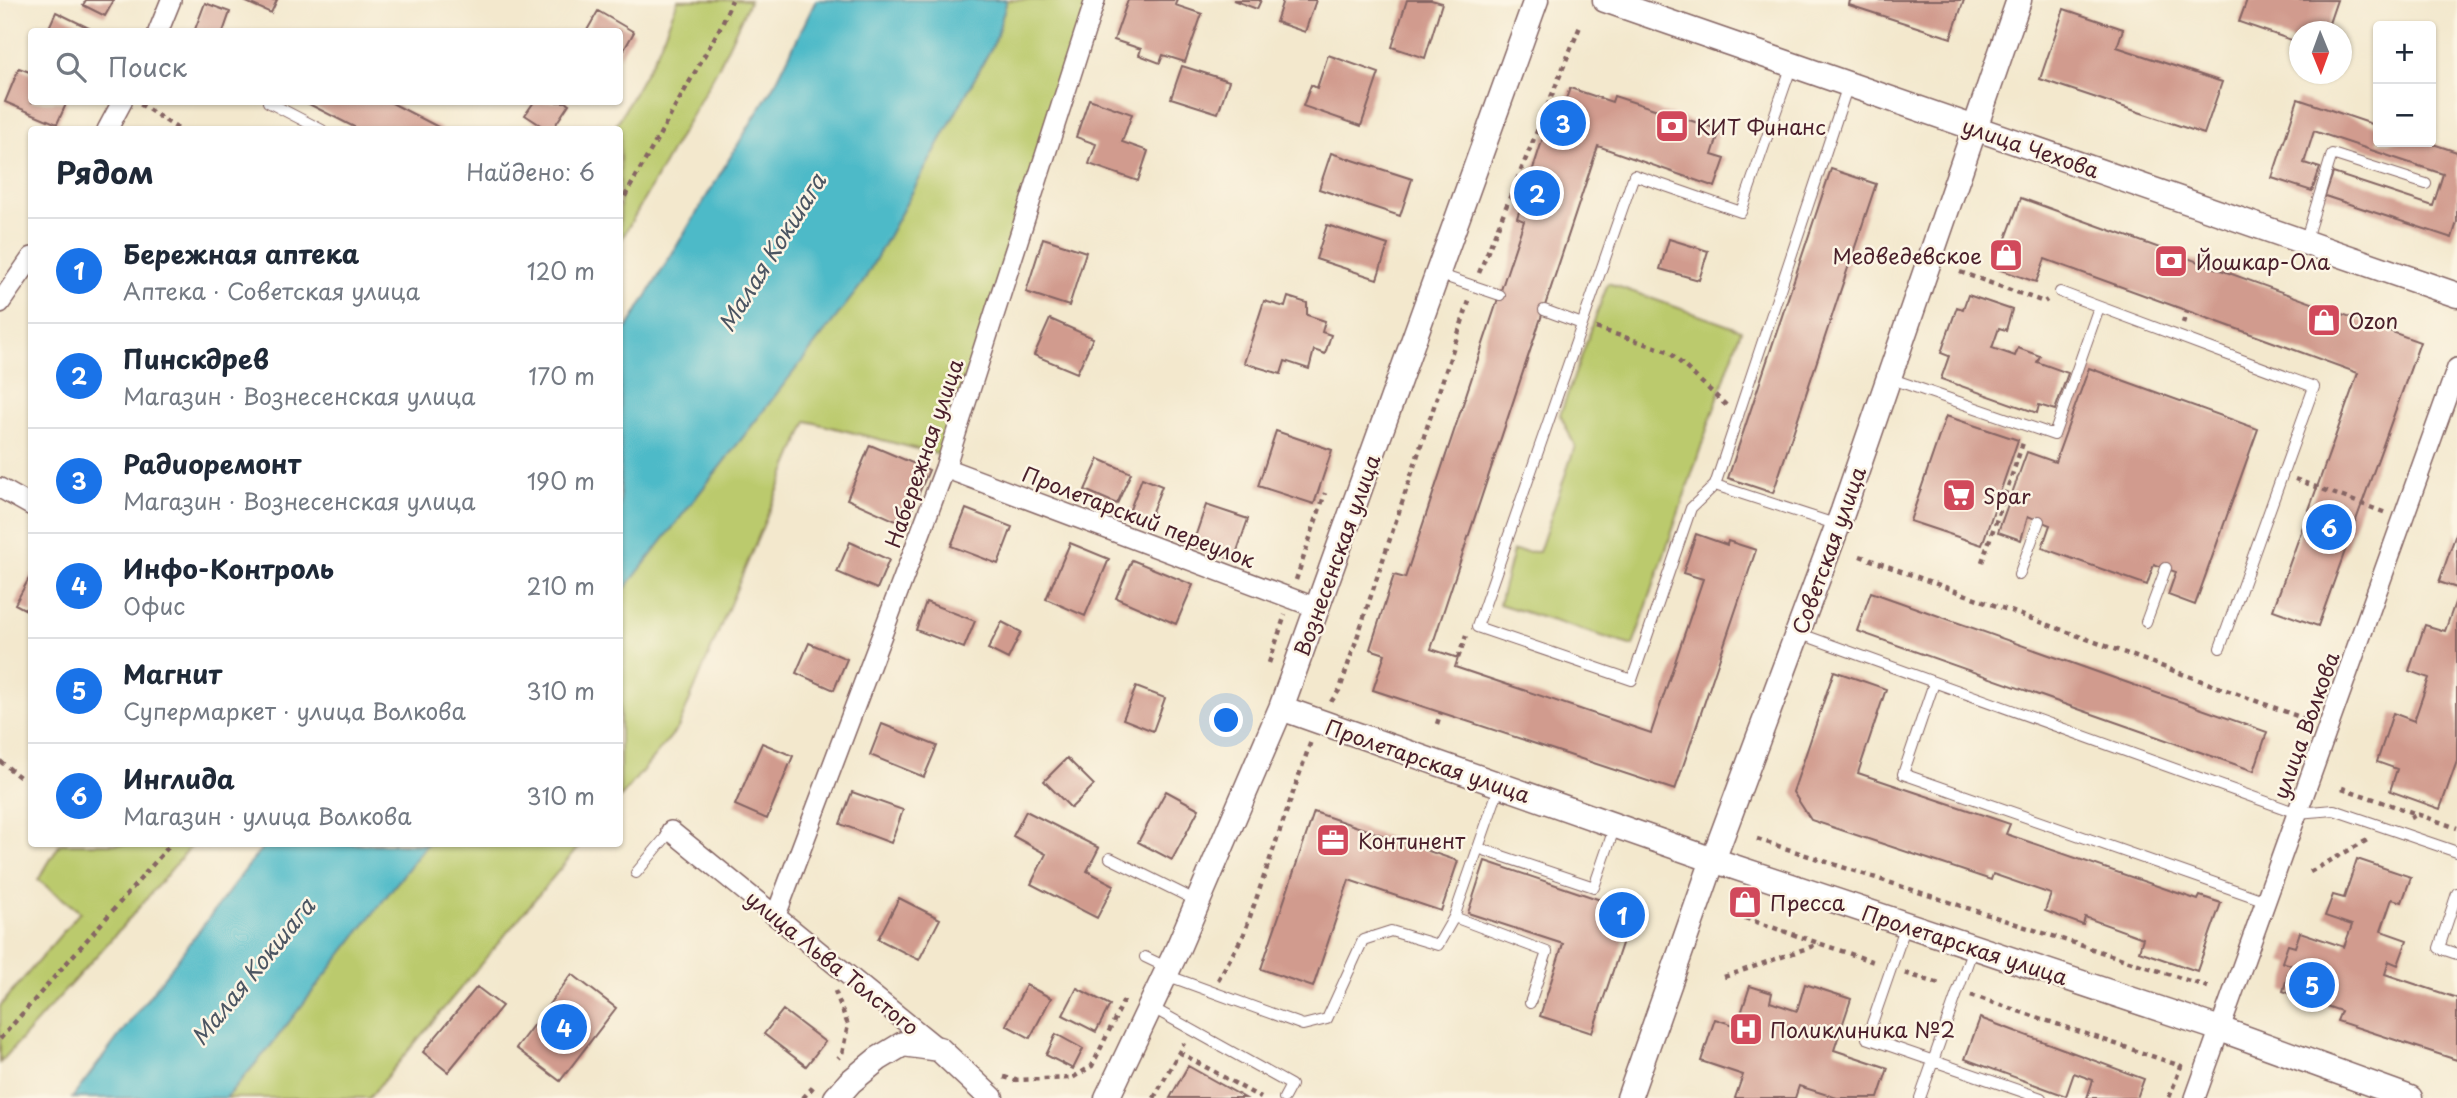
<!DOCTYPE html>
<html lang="ru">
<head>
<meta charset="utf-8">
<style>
	:root { --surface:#fff; --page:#f2f2f3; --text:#1f2937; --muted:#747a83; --line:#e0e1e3; --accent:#1a73e8 }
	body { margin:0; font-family:"Playpen Sans",sans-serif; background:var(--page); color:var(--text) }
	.controls { position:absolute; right:21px; top:21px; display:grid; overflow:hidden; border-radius:7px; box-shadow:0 2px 5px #0004 }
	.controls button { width:63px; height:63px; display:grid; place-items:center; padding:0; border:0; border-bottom:2px solid var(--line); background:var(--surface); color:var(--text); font:35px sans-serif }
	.compass { position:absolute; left:2289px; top:21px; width:63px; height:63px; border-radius:50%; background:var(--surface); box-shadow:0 2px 5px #0004; rotate:179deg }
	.you { position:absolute; left:1227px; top:721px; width:24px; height:24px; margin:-18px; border:5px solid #fff; border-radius:50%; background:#1a73e8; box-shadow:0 0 0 10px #1a73e833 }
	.badge { display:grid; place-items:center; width:46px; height:46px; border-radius:50%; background:var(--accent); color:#fff; font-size:23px; font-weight:700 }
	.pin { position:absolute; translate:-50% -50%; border:4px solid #fff; box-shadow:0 2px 7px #0006 }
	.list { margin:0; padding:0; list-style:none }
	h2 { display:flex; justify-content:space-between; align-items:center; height:91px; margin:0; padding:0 28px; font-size:30px }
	h2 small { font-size:23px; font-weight:400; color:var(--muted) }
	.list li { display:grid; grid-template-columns:46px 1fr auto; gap:21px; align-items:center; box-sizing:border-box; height:105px; padding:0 28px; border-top:2px solid var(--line) }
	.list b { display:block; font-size:26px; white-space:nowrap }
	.list p { margin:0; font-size:23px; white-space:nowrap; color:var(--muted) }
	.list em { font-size:23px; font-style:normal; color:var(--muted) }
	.icon { flex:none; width:38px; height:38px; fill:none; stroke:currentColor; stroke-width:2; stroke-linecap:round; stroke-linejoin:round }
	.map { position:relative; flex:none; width:2457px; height:1098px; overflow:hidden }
	.search { position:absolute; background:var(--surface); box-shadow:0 2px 5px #0004; left:28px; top:28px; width:595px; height:77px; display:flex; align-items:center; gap:18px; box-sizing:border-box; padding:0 24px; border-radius:7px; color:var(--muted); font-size:26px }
	.panel { position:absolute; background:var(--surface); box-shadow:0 2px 5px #0004; left:28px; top:126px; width:595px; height:721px; border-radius:7px }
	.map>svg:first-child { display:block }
	.green { fill:#bbca6d; stroke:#82744c; stroke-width:2 }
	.water { fill:#4ebac8; stroke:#4c6c7a; stroke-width:2 }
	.building { fill:#d19b8e }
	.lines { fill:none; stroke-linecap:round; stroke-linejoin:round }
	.service-casing { stroke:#856564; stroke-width:12 }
	.minor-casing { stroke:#856564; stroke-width:22 }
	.tertiary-casing { stroke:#856564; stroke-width:27 }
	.path { stroke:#856564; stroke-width:4.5; stroke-dasharray:5 5; stroke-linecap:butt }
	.service { stroke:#fff; stroke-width:10 }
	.minor { stroke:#fff; stroke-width:19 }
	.tertiary { stroke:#fff; stroke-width:24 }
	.labels { text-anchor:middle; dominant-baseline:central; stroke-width:5; stroke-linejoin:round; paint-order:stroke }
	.poi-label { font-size:21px; fill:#4a1f2b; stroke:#fcf5e5; text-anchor:start }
	.street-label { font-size:21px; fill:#4a1f2b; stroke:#fcf5e5 }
	.water-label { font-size:23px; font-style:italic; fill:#4b5562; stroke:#fcf5e5 }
</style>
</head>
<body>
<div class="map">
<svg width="2457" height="1098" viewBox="0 0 2457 1098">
	<rect width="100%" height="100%" fill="#fcf5e5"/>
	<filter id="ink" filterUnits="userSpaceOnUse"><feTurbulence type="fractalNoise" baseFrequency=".0143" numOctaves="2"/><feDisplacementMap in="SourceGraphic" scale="14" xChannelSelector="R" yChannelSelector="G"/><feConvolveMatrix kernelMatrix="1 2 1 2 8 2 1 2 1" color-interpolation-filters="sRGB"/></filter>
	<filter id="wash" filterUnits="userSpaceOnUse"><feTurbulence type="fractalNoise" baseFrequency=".00686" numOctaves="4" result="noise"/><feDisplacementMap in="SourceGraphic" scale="28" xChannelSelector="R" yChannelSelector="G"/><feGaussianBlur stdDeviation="1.57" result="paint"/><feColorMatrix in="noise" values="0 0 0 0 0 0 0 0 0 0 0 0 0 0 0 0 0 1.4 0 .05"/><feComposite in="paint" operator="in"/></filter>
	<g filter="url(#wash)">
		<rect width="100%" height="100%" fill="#f3e8cd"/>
		<path class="green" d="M678,0H750L718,68L620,242V130L614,129L657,52Z
			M1007,0H1090L941,455L807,421L678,728L620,798V595L862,284L995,41Z
			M1608,283L1741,330L1633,646L1499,604L1513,551L1539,552L1575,446L1560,415Z
			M60,844H193L123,926L0,1063V1006L80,912L38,880Z
			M427,844H581L369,1098H226L268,1049Z"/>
		<path class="water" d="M816,0H1007L995,41L862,284L620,595V340L778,78Z
			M265,844H427L268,1049L226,1098H72Z"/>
		<g id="blocks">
			<path class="building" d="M86,0H114L105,16L83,5Z
				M242,0H277L271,13Z
				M1128,0H1177L1175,5L1202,14L1185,62L1163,55L1160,63L1139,55L1141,49L1114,40Z
				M1233,0H1261L1257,9Z
				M1283,0H1316L1305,32L1276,22Z
				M1407,0H1431L1442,3L1425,58L1392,47Z
				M1850,0H1964L1951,38L1849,5Z
				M2247,0H2337L2326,32H2300V43L2239,22Z
				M205,3L230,12L223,32H194Z
				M2064,9L2123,29L2117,47L2222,82L2204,134L2040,79Z
				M598,11L634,32L620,57V32H586Z
				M56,12L97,32H47Z
				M1328,55L1379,73L1361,126L1303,106L1311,85L1317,88Z
				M1182,66L1229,81L1218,113L1171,98Z
				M19,68L32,73V102H67L57,124L5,102Z
				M1570,88L1612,102L1614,96L1720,130L1712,155L1725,159L1715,187L1598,146L1431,649L1458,658L1455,667L1651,733L1703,579L1683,573L1696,534L1727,545L1728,541L1756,550L1675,790L1373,690L1385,654L1370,649L1394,575L1405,578L1524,221L1517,218L1544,135L1552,137Z
				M1089,99L1132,114L1122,142L1148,151L1138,181L1089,164L1096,144L1076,137Z
				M2298,99L2378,126V142H2427L2457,152V222L2452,238L2325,196L2333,173L2433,206L2443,174L2314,131L2304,163L2320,168L2312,191L2272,178Z
				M305,102H390L444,130H360Z
				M534,102H566L569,104L552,130H548L525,115Z
				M1331,153L1412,179L1400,216L1319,189Z
				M1831,169L1876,184L1773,493L1728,478Z
				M2021,198L2420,342L2318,626L2273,610L2358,373L2045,259L2036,282L1995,268Z
				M1327,225L1388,245L1377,279L1316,259Z
				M1043,238L1086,252L1069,306L1026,292Z
				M1669,239L1708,251L1699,280L1660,269Z
				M1968,295L2012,310L2006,330L1999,328L1992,348L2015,356L2018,348L2040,356L2037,362L2068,373L2055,410L2039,405L2037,413L1941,379L1949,356L1941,353L1957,307L1963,309Z
				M1288,297L1307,303V315L1325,321L1322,332L1331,335L1325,354L1314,350L1309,369L1285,361L1281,374L1244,363L1264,301L1285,307Z
				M1050,319L1093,338L1077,373L1034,355Z
				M2089,368L2258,429L2195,605L2168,595L2176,572L2154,564L2147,585L2042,548L2050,525L2028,516L2021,540L1998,532L2027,452L2055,462Z
				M1946,416L2018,440L1982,545L1910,521Z
				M1276,431L1332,450L1314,504L1258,486Z
				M870,445L929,470L905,525L847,499Z
				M1099,459L1131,473L1117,504L1085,490Z
				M1142,478L1162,486L1149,519L1129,512Z
				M1206,505L1248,519L1234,560L1192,546Z
				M966,509L1012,527L998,564L951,546Z
				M2457,531V588L2439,582Z
				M850,542L889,560L877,589L837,572Z
				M1070,543L1109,559L1085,616L1046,599Z
				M1132,560L1193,585L1176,624L1116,598Z
				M32,573V613L15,604Z
				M1871,592L2267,732L2254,771L1857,631Z
				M2457,597V761L2440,809L2390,791L2397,769L2377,762L2393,713L2414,721L2429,678L2409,671L2425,625L2445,631Z
				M926,602L975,621L964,648L916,630Z
				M1002,622L1021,632L1008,659L988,649Z
				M809,643L847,659L834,690L796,673Z
				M1834,671L1886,689L1858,773L2010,824L2006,834L2198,900L2200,896L2221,903L2197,971L2139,951L2143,938L2085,917L2083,925L2045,911L2051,894L1993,874L1991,880L1811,820L1793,792Z
				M1136,687L1165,698L1153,731L1123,719Z
				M882,724L937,746L924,777L870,755Z
				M762,743L793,756L767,819L735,805Z
				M1067,758L1094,785L1071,808L1044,781Z
				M1166,791L1199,809L1172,860L1138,842Z
				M852,792L903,810L891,843L840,824Z
				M1026,811L1099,848L1087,871L1114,885L1097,918L1031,884L1046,854L1013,836Z
				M1314,812L1458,861L1441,911L1349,880L1313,987L1261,969Z
				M2357,859L2411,877L2402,902L2392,899L2381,931L2407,940L2398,965L2389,961L2385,974L2457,998V1060L2337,1021L2341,1011L2283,991L2291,965L2282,962L2288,945L2295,947L2300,932L2344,947L2352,925L2325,916L2333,895L2344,898Z
				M1485,861L1633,911L1592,1033L1540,1016L1563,944L1468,913Z
				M899,898L940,919L919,960L878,939Z
				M572,974L616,1008L560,1081L516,1048Z
				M1805,984L1851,999L1834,1050L1888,1068L1878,1098H1837L1799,1086L1795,1098H1735L1743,1075L1701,1061L1715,1019L1737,1026L1750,986L1772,993L1770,1002L1797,1011Z
				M1026,985L1051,998L1030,1038L1006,1025Z
				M477,987L502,1006L448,1072L423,1052Z
				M1077,988L1110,1005L1096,1032L1063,1015Z
				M783,1010L825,1042L806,1066L764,1034Z
				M1980,1018L2144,1079L2137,1098H2087L2093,1080L2074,1073L2066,1096L1965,1059Z
				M1056,1034L1083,1049L1073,1069L1046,1055Z
				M1188,1066L1245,1098H1170Z"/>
		</g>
	</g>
	<g filter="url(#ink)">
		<use href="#blocks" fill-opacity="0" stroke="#856564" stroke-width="2"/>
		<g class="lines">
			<g class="service-casing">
				<path id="service" d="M1792,65L1741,212L1634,175L1477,627L1632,680L1691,508L1715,485L1838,525
					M268,102L322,130
					M2305,242L2332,154L2426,184
					M1438,274L1500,295
					M2060,292L2314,387L2220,648
					M1544,310L1582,324
					M1889,378L2054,435L2099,307
					M1715,485L1848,85
					M2019,575L2039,521
					M2146,622L2166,568
					M1798,633L2297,813L2334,810L2457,852
					M1934,683L1903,774L2266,901
					M1500,785L1454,917L1547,952L1530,1003
					M1478,848L1594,887L1615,826
					M1110,858L1197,901
					M636,873L671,831
					M2457,893L2439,948L2457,954
					M1906,925L1867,1038L2041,1098
					M1145,957L1168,968
					M1166,975L1303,1025L1327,1019L1363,940L1391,931L1438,945L1454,917
					M1151,1007L1291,1085L1284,1098
					M1920,1098L1973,948"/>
			</g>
			<g class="minor-casing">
				<path id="minor" d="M158,32L171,0
					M107,130L122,102
					M0,303L32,257
					M945,468L1317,608
					M0,488L32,506
					M671,831L939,1049
					M776,915L945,468L1095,0
					M2195,1098L2457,368"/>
			</g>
			<g class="tertiary-casing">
				<path id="tertiary" d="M1605,0L2457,295
					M1281,708L1713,860L2220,1029L2410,1098
					M836,1098L850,1082L878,1059L903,1044L939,1049L991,1098
					M1107,1098L1178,948L1281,708L1536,0
					M1629,1098L1713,860L1843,511L2019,0"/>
			</g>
			<path class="path" d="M140,104L180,130
				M620,205L721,26L732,0
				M2202,264L2206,250
				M1960,272L2044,302L2047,300
				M1479,273L1581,24
				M2183,323L2187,311
				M1596,328L1668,351L1727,406
				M2295,479L2386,513
				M1860,556L2311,721
				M1982,562L2024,440
				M1296,580L1325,493
				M1458,658L1466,636
				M1269,663L1285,615
				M1331,702L1340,689L1469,301
				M1437,724L1441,712
				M0,761L22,779
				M2342,788L2457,828
				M2410,818L2419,814
				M1757,839L2208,987
				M2310,872L2371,838
				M1745,918L1877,963
				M1905,973L1943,985
				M1724,977L1819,944
				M1218,980L1244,934L1311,741
				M835,991L848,1025L842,1054L838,1058
				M1971,995L2181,1066L2169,1098
				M0,1039L171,844
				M1179,1052L1261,1098
				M1004,1077L1014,1080L1072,1078L1092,1066L1126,996
				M803,1098L814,1086
				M1154,1098L1184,1043"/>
			<use href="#service" class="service"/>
			<use href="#minor" class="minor"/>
			<use href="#tertiary" class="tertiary"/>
		</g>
	</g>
	<defs>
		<g id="bank-square" transform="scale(1.75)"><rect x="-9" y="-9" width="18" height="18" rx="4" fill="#d1495b" stroke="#fcf5e5"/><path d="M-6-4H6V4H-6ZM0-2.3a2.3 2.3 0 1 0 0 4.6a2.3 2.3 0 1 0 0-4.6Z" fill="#fff"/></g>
		<g id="shop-square" transform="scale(1.75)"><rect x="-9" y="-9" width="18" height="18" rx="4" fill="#d1495b" stroke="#fcf5e5"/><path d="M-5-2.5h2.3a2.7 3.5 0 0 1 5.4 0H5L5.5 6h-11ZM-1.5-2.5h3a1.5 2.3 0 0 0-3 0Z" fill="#fff"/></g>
		<g id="supermarket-square" transform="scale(1.75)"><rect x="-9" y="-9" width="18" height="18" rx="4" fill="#d1495b" stroke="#fcf5e5"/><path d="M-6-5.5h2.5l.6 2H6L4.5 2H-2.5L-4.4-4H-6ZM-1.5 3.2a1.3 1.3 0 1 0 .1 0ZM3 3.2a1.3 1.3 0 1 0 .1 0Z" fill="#fff"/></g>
		<g id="office-square" transform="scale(1.75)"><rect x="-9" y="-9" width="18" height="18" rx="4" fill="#d1495b" stroke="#fcf5e5"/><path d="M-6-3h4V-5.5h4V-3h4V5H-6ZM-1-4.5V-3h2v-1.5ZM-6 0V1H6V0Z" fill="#fff"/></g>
		<g id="hospital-square" transform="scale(1.75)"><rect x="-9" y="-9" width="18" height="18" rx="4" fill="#d1495b" stroke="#fcf5e5"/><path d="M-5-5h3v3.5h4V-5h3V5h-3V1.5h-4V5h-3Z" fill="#fff"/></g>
	</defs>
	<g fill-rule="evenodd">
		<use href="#bank-square" x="1672" y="126"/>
		<use href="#shop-square" x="2006" y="255"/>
		<use href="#bank-square" x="2171" y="261"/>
		<use href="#shop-square" x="2324" y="320"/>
		<use href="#supermarket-square" x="1959" y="495"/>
		<use href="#office-square" x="1333" y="840"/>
		<use href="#shop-square" x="1745" y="902"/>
		<use href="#hospital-square" x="1746" y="1029"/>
	</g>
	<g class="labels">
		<g class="poi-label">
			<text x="1696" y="126">КИТ Финанс</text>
			<text x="1982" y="255" text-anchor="end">Медведевское</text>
			<text x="2196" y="261">Йошкар-Ола</text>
			<text x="2348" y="320">Ozon</text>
			<text x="1983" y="495">Spar</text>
			<text x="1358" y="840">Континент</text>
			<text x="1770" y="902">Пресса</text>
			<text x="1770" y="1029">Поликлиника №2</text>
		</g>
		<g class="street-label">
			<text transform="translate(2031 147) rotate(19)">улица Чехова</text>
			<text transform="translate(923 453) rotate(-71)">Набережная улица</text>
			<text transform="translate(1139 516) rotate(21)">Пролетарский переулок</text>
			<text transform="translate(1828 550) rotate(-70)">Советская улица</text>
			<text transform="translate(1336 555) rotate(-70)">Вознесенская улица</text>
			<text transform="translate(2305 725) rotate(-70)">улица Волкова</text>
			<text transform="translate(1428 760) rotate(19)">Пролетарская улица</text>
			<text transform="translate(1965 944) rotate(18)">Пролетарская улица</text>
			<text transform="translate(833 962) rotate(39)">улица Льва Толстого</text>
		</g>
		<g class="water-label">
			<text transform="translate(771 252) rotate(-58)">Малая Кокшага</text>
			<text transform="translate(252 971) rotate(-51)">Малая Кокшага</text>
		</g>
	</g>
</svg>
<div class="controls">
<button>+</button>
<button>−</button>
</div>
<svg class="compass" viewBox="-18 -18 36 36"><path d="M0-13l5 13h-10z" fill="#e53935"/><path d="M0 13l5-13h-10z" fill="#747a83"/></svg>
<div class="you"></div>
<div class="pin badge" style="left:1622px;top:915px">1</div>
<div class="pin badge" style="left:1537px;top:193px">2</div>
<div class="pin badge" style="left:1563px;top:123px">3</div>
<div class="pin badge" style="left:564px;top:1027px">4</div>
<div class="pin badge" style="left:2312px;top:985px">5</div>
<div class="pin badge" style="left:2329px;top:527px">6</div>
<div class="search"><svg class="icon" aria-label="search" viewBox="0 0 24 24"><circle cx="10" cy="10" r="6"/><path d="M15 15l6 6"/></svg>Поиск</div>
<section class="panel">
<h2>Рядом<small>Найдено: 6</small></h2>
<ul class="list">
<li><span class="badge">1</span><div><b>Бережная аптека</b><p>Аптека · Советская улица</p></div><em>120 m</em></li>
<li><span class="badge">2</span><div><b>Пинскдрев</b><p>Магазин · Вознесенская улица</p></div><em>170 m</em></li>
<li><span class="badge">3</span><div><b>Радиоремонт</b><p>Магазин · Вознесенская улица</p></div><em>190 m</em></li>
<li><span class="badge">4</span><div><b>Инфо-Контроль</b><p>Офис</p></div><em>210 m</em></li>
<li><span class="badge">5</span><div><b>Магнит</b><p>Супермаркет · улица Волкова</p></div><em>310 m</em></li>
<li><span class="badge">6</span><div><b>Инглида</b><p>Магазин · улица Волкова</p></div><em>310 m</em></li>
</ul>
</section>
</div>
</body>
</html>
